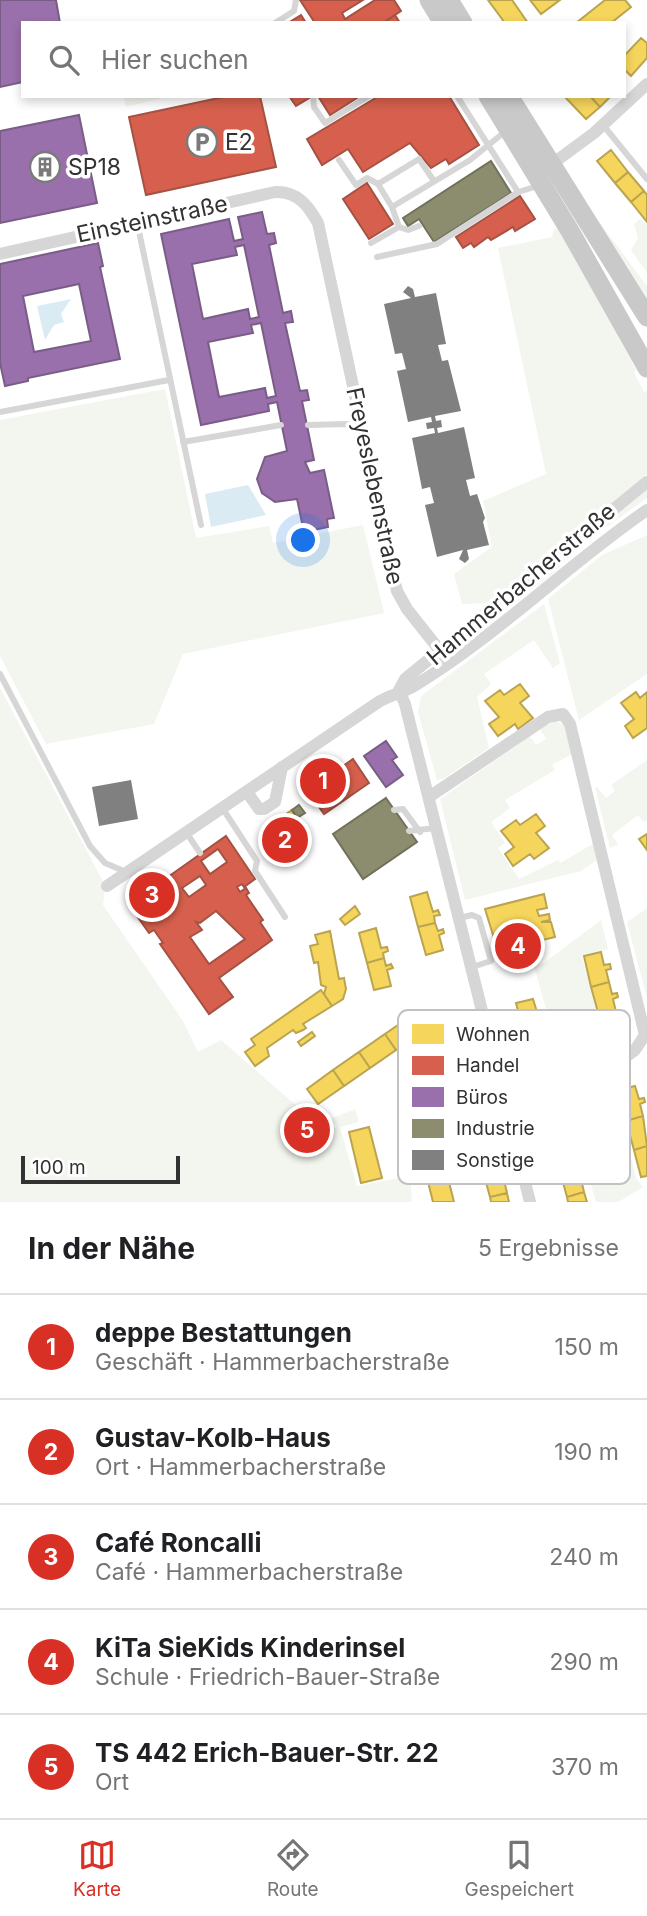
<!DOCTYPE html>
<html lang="de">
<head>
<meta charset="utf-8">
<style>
	:root { --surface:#fff; --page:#f2f2f2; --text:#202124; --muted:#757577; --line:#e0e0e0; --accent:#d93025 }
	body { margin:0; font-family:Inter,sans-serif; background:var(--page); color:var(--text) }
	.scale { position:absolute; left:21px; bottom:18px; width:159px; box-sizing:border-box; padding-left:7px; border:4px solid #323232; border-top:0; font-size:19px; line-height:24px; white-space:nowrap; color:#323232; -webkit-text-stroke:5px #fff; paint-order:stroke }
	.you { position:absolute; left:304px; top:541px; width:24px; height:24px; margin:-18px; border:5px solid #fff; border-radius:50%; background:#1a73e8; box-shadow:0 0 0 10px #1a73e833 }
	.badge { display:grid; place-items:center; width:46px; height:46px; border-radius:50%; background:var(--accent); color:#fff; font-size:23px; font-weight:700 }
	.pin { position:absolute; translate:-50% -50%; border:4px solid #fff; box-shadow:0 2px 7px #0006 }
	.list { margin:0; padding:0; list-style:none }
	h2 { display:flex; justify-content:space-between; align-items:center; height:91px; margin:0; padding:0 28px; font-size:30px }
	h2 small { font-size:23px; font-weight:400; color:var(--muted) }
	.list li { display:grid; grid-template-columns:46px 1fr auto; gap:21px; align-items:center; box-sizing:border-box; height:105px; padding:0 28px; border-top:2px solid var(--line) }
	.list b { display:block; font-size:26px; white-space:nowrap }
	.list p { margin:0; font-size:23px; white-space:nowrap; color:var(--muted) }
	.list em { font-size:23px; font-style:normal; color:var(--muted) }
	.icon { flex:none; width:38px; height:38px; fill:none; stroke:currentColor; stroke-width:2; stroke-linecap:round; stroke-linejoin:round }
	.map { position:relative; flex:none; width:647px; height:1202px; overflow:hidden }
	.search { position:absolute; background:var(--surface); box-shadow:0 4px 10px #0003; left:21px; right:21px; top:21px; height:77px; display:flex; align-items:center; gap:18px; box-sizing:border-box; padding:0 24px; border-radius:0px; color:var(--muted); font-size:26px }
	.sheet { height:616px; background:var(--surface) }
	nav { display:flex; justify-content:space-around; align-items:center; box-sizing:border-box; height:98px; border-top:2px solid var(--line); background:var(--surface); font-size:19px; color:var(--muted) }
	nav a { display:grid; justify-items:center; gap:4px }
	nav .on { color:var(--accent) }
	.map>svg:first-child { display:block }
	.green { fill:#f2f6ee }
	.water { fill:#dbebf3 }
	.homes { fill:#f6d55c; stroke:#bba44f; stroke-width:2 }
	.shops { fill:#d6604d; stroke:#a55245; stroke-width:2; fill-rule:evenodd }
	.offices { fill:#9970ab; stroke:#7a5d87; stroke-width:2; fill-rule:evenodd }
	.industry { fill:#8c8c6e; stroke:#71715c; stroke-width:2 }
	.building { fill:#808080 }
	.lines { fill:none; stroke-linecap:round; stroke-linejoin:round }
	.lane { stroke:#d6d6d6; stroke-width:6 }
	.street { stroke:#d6d6d6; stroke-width:12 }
	.primary { stroke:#c9c9c9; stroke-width:19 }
	.labels { text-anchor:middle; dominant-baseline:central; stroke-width:7; stroke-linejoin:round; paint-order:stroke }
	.poi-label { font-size:23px; fill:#323232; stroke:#fff; text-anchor:start }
	.street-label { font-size:23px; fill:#323232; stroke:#fff }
	.key { fill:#fff; stroke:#c2c2c2; stroke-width:2 }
	.key-label { font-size:19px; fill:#323232 }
</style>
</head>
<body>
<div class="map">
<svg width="647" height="1202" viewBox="0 0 647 1202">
	<rect width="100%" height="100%" fill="#fff"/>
	<path class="green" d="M123,96H171L126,107Z
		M588,207L647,286V306Z
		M640,219L647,225V273L631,250L638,238L634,224Z
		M561,228L636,370L634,372L644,392L647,391V474L491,603L462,604L454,574L492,547L483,501L546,474L498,248L552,237L554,229Z
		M165,389L196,538L269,526L273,543L363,525L384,613L183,654L154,724L46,744L0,656V420Z
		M647,488V498L577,548L555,572L458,648L456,646Z
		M647,535V674L579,720L548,599L602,555Z
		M544,604L560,663L553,668L534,640L484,674L491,684L477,697L489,748L443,779L437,780L418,712L421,696Z
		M0,688L105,885L103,905L183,1021L198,1052L221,1040L298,1107L314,1131L337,1127L330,1119L355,1109L359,1122L340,1127L357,1186L410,1176L412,1202H0Z
		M556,720L564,726L572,754L552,765L555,770L505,800L510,808L491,822L505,843L498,848L519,879L558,860L560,863L593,844L597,860L581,871L465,900L440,799L530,736L536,745L546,739L540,729Z
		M647,760V820L643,822L638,815L612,835L618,844L610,848L595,788L597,787L606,798L615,791L611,785Z
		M647,908V998L627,922Z
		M601,920L608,949L582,956L606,1050L624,1045L568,1089L534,966L544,963Z
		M613,1085L636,1178L643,1187L618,1202H596L571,1114Z"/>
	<path class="water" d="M71,299L61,314L64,322L54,325L45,340L37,306Z
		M248,485L266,515L211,527L205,494Z"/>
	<path class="homes" d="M488,0H512L528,23H505Z
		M530,0H560L541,14Z
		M605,0H625L631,7L611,23H576Z
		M641,38L647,43V58L631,76L624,69V56Z
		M564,96H590L600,107L586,119Z
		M590,96H611L600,107Z
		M611,150L628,172L615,183L597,161Z
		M628,172L644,191L631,202L615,183Z
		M644,191L647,195V222L631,202Z
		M520,684L529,696L520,703L533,718L518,729L515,724L498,736L489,724L499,717L485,701L500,690L504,695Z
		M636,692L640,698L647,692V728L633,738L625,726L634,719L621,703Z
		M292,810L308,833L285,849L287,852L279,858L264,829Z
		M536,814L545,826L536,833L549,848L534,859L530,854L513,866L505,854L514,847L501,831L516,820L520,825Z
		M647,834V850L639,839Z
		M427,892L433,912L438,910L440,915L434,916L435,923L418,927L410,897Z
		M544,894L547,908L537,910L539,916L549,914L550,920L541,922H551L555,937L498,951L485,909Z
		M355,906L360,914L345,925L340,919Z
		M435,923L438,931L443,929L444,933L439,935L443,950L426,955L418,927Z
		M376,928L381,948L387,947L388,951L383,953L384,958L367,963L359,933Z
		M330,931L339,979L344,978L346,989L343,999L332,1006L324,994L326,987L321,985L318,962L314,963L310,946L318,944L315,935Z
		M601,952L604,965L610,964L611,969L606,970L609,982L591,987L584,956Z
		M384,958L386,966L391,964L393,968L387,970L391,986L374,990L367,963Z
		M609,982L612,994L617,993L618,997L613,999L616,1012L599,1016L591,987Z
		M321,990L332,1006L303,1024L306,1028L303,1030L296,1033L293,1030L267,1048L269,1056L255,1066L245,1052L255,1045L251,1039Z
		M533,999L537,1012L542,1011L544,1015L538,1017L541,1029L524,1034L516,1003Z
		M411,1016L422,1032L396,1050L385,1034Z
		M312,1032L315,1036L301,1046L298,1042Z
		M385,1034L396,1050L370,1068L359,1052Z
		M359,1052L370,1068L344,1086L333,1070Z
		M333,1070L344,1086L318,1104L307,1089Z
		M635,1086L639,1099L644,1098L645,1102L640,1104L643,1116L626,1121L618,1090Z
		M643,1116L647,1146L634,1150L626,1121Z
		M369,1127L382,1178L361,1183L349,1132Z
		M647,1146V1176L641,1177L634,1150Z
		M500,1163L507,1193L490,1197L482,1168Z
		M576,1163L579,1175L585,1173L586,1178L581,1179L584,1192L567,1197L559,1168Z
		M448,1178L454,1202H433L428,1182Z
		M584,1192L587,1202H568L567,1197Z
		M507,1193L509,1202H491L490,1197Z"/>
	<path class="shops" d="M300,0H363L342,13L345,19L375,0H394L401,11L383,23H315Z
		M301,15L306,23H288Z
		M395,15L400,23H383Z
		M228,96H260L276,167L146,195L129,117Z
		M289,96H311V97L296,106Z
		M318,96H360L330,115Z
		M379,96H449L479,145L449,164L446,159L431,168L410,143L363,172L348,149L322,165L307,139Z
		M367,183L393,224L369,239L343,199Z
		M520,196L535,219L515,231L513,227L491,240L488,237L474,247L471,243L463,248L456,237Z
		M353,759L369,783L324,814L308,791Z
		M226,836L255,879L244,887L242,884L237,887L240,892L246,888L249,893L246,895L263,920L260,922L272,940L219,978L233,997L209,1014L160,944L163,943L154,930L149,933L137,916L145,910L140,896L158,884L166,896L177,889L168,877ZM218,849L227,862L210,874L201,861ZM200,876L206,885L189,897L182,888ZM216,911L245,939L209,964L190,937L202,930L196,922L200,923Z"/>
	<path class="offices" d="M0,0H56L60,23H23V82L0,87Z
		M79,115L97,203L0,223V131Z
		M262,212L267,234L274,233L276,243L269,245L283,313L291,311L293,322L285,323L300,391L307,390L309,400L302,401L314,460L305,462L310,473L324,470L334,518L327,519L328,527L304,532L297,499L275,502L262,493L257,479L265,457L287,451L277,402L268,404L269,411L201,425L161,234L229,219L234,241L243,239L238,217ZM244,245L259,317L250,319L248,309L203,319L192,264L237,255L235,247ZM261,323L276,396L267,398L265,388L219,397L208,342L253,333L251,325Z
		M98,243L103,266L100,267L120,359L28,378V381L5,386L0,363V264ZM79,284L91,341L34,352L23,296Z
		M386,741L397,757L392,760L403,775L386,787L364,756Z"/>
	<path class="industry" d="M491,161L511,193L434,242L419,219L408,226L403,218Z
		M386,798L417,842L363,879L333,834Z
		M299,805L305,813L297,818L292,810Z"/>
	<path class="building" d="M408,286L413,289L415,297L436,293L446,344L438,345L442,361L448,360L461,411L435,416L436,421L441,420L442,427L437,428L438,433L464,427L475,478L466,480L470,496L477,494L485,518L483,522L489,545L467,550L469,559L465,563L459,559L463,550L437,557L425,505L434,503L430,487L422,489L412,438L435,433L434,428L427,429L426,423L432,422L431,417L408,422L397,371L406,369L402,353L395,354L384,304L411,298L403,292Z
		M131,780L138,819L99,826L92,787Z"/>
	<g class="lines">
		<path class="lane" d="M275,23L294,11L296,0
			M313,96L314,107L325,123L369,96
			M457,96L518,192L538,186
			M603,125L647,179
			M339,160L356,185L367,178L378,184L419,159L434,181
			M378,184L392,207L470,160L507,130
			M392,207L399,227
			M137,222L201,525
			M371,243L399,227L408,230L419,226
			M377,257L437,244L518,192
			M0,412L169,380
			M308,425L348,424L360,430
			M183,442L281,425
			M0,674L90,846L105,863L126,872
			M223,809L257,861L255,871L285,917
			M394,810L403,809L420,832
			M409,831L436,828
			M186,832L200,853
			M459,918L472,915L479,918L491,961L472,967"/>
		<path class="street" d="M552,164L594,133L647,84
			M0,254L275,192C297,191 308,205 318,223L397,591L407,609L449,662
			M399,690L405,704L530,1202
			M399,690L405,679L647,482
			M247,792L259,809H264L275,802L282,767
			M429,797L548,717L563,714L570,724L645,1035L635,1050L513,1137
			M107,886L380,701C391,695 404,692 414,686C497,636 567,565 647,510"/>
		<path class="primary" d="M429,0L443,23
			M449,0L463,23
			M488,96L570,231L647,368
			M509,96L647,317"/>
	</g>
	<defs>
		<g id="parking-ring" transform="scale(1.575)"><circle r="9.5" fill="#fff" stroke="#7a7a7a" stroke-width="1.5"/><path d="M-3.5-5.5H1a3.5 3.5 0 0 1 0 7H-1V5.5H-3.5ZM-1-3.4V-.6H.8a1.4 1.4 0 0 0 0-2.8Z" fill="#7a7a7a"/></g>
		<g id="building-ring" transform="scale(1.575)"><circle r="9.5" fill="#fff" stroke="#7a7a7a" stroke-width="1.5"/><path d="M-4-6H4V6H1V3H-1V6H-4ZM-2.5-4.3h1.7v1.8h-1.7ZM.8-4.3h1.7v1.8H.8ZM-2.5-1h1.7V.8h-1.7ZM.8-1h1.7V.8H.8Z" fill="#7a7a7a"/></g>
	</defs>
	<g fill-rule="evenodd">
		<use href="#parking-ring" x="202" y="142"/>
		<use href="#building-ring" x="45" y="167"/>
	</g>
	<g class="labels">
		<g class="poi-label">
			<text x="225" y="142">E2</text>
			<text x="68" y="167">SP18</text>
		</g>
		<g class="street-label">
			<text transform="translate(152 219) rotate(-12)">Einsteinstraße</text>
			<text transform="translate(375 486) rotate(78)">Freyeslebenstraße</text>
			<text transform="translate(521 584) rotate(-40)">Hammerbacherstraße</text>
		</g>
	</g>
	<rect x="398" y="1010" width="232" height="174" rx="10" class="key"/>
	<rect x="412" y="1024" width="32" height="20" fill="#f6d55c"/>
	<rect x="412" y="1056" width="32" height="19" fill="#d6604d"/>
	<rect x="412" y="1087" width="32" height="20" fill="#9970ab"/>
	<rect x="412" y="1119" width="32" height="19" fill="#8c8c6e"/>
	<rect x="412" y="1150" width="32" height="20" fill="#808080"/>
	<g class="key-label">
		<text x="456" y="1041">Wohnen</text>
		<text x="456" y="1072">Handel</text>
		<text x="456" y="1104">Büros</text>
		<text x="456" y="1135">Industrie</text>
		<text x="456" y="1167">Sonstige</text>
	</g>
</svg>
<div class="scale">100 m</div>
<div class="you"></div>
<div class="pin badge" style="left:323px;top:781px">1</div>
<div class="pin badge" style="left:285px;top:840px">2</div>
<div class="pin badge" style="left:152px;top:895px">3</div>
<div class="pin badge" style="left:518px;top:946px">4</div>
<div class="pin badge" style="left:307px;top:1130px">5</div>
<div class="search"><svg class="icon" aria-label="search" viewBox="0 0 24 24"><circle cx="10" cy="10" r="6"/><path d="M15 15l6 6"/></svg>Hier suchen</div>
</div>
<section class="sheet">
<h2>In der Nähe<small>5 Ergebnisse</small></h2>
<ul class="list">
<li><span class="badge">1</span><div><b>deppe Bestattungen</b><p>Geschäft · Hammerbacherstraße</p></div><em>150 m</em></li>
<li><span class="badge">2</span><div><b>Gustav-Kolb-Haus</b><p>Ort · Hammerbacherstraße</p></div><em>190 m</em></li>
<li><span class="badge">3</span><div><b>Café Roncalli</b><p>Café · Hammerbacherstraße</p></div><em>240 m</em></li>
<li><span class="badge">4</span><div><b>KiTa SieKids Kinderinsel</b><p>Schule · Friedrich-Bauer-Straße</p></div><em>290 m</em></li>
<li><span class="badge">5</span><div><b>TS 442 Erich-Bauer-Str. 22</b><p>Ort</p></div><em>370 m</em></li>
</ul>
</section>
<nav>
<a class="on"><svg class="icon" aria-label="map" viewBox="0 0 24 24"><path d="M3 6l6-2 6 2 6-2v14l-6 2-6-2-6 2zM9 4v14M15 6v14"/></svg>Karte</a>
<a><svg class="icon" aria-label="directions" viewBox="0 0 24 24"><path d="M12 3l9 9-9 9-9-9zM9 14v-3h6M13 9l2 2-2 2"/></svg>Route</a>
<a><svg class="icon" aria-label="saved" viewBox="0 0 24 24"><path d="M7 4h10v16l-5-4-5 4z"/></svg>Gespeichert</a>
</nav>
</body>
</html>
